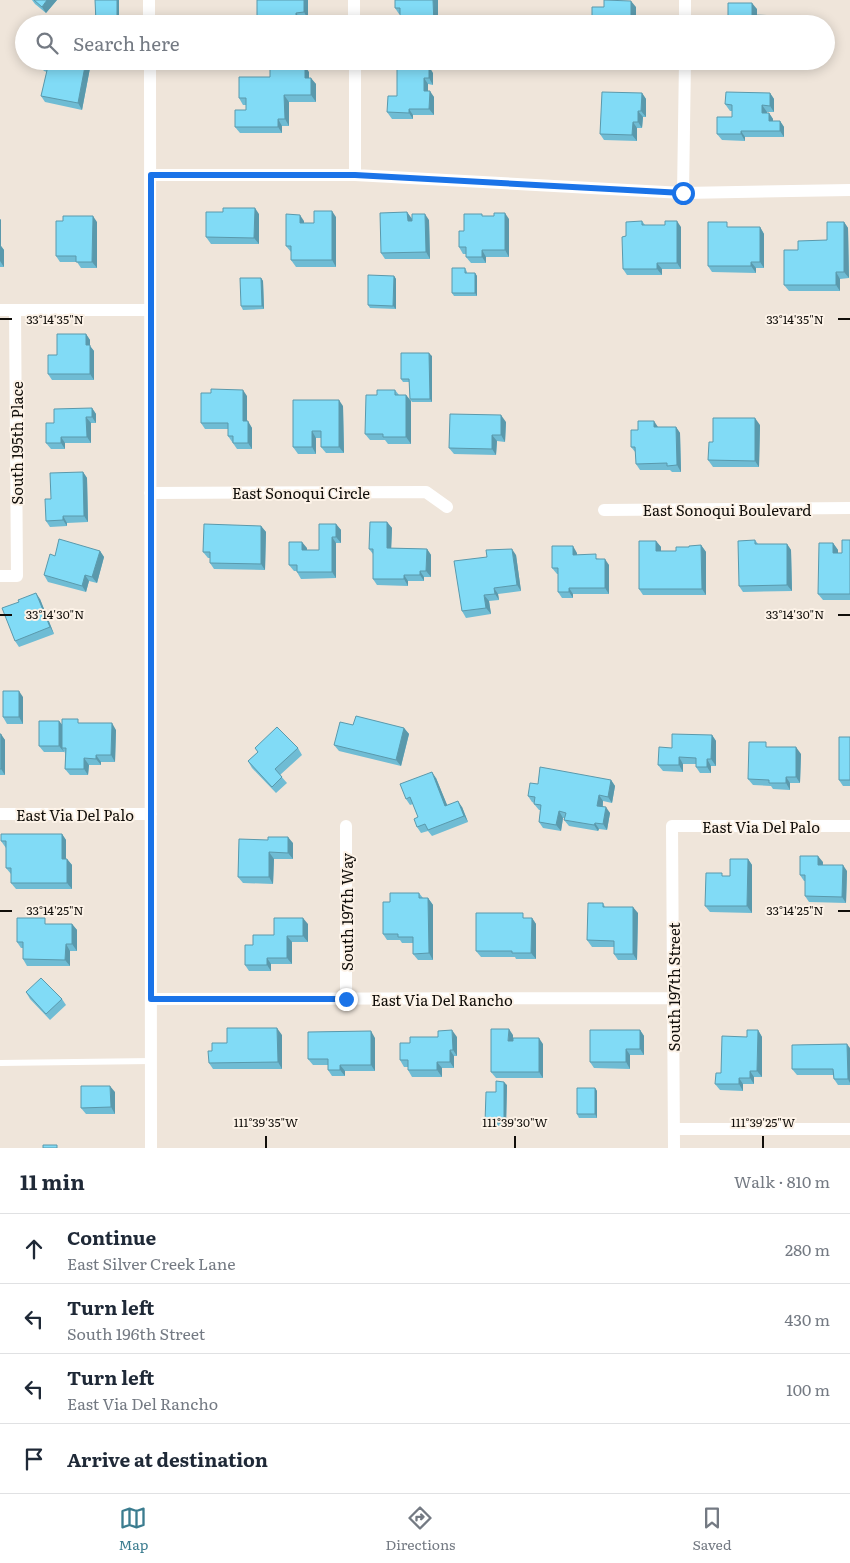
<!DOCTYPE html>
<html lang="en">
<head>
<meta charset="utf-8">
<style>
	:root { --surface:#fff; --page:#f6f6f7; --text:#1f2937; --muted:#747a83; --line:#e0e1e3; --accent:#3b7c8f }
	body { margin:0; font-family:Literata,serif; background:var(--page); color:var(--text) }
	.stop { position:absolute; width:15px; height:15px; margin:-11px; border:4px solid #1a73e8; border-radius:50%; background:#fff }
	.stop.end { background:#1a73e8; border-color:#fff; box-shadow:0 1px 5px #0008 }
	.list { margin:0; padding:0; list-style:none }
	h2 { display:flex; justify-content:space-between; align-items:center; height:65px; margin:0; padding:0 20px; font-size:21px }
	h2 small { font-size:16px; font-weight:400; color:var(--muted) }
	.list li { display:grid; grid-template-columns:32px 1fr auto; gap:15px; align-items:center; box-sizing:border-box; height:70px; padding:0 20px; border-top:1px solid var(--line) }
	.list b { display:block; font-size:19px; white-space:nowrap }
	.list p { margin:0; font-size:16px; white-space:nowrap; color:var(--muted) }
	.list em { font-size:16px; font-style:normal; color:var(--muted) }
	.icon { flex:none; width:28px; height:28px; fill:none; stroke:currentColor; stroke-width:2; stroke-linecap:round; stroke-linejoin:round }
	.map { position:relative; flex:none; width:850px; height:1148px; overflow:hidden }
	.search { position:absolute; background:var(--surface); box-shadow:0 2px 12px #0003; left:15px; right:15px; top:15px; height:55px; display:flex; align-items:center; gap:12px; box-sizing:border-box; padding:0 18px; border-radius:28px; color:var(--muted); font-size:19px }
	.sheet { height:345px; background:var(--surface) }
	nav { display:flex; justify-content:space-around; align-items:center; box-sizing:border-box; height:70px; border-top:1px solid var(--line); background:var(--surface); font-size:14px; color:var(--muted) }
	nav a { display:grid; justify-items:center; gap:2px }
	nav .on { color:var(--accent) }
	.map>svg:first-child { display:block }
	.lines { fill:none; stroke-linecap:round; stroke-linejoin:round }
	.lane { stroke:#fff; stroke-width:6 }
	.street { stroke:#fff; stroke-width:12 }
	.wall { fill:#6fbcd4 }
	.shaded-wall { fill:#5a99ac }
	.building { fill:#81dbf6; stroke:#5a99ac }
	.route { stroke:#1a73e8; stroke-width:6 }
	.ticks { fill:none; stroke:#110e0a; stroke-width:2 }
	.labels { text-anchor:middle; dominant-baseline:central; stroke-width:4; stroke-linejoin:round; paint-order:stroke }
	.street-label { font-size:15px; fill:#110e0a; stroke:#fcf2e7 }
	.ticks-label { font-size:12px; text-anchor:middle; fill:#110e0a; stroke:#fcf2e7; stroke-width:4; stroke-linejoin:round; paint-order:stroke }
</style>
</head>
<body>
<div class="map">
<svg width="850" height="1148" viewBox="0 0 850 1148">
	<rect width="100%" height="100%" fill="#efe5da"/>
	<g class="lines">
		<path class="lane" d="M0,1063L151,1061"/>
		<path class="street" d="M149,0V24
			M354,0V24
			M685,0V24
			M150,61L151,1148
			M355,61V175
			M151,175H355L683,193L850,190
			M683,193L685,61
			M0,310H150
			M150,493L426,492L447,507
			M604,510L850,508
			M0,576H17L15,310
			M0,814H151
			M346,826V999
			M151,999L672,998
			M674,1129H850
			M674,1148L672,826H850"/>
	</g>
	<path class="wall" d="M32,0H57L46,13L35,4Z
		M95,0H119V24H97L96,22Z
		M308,0V19H257Z
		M438,0V24H388L400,18V14H399L395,8Z
		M757,9V15L786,22V24H731L728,19Z
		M86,61L90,68L82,110L45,102L41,96L47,72L44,71L39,65Z
		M98,61H113V63H99Z
		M606,61H632V63H607Z
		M739,61H768V66L742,65Z
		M397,66L433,73V85L428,84V91L434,97V115H413V119H392L387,112L397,96Z
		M309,72V78L316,84V102H289V126H282V133H240L235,127L246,110V105H243L239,98L270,77Z
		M642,93L646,99V117H643L642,128H637V141L604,140L600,134Z
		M770,93L774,99V112H767V113H769L773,119V121H780L784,127V137H745V141L722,140L717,134L732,117V111H730L725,104Z
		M223,212L259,214V244H211L206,237Z
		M407,212L412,219V221L429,220L430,259H385L381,253Z
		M484,216L509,219V257H486V263H471L466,257V254H463L459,247L464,231Z
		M336,217V267H296L291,260V252L286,246L304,221V223H314Z
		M0,219L1,220V246L4,250V267H0Z
		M642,221L645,225L681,227V269H662V275H627L623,269L626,236Z
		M97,222V268H81L77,262H60L56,256Z
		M844,222L848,228L849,278L840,279V291H789L784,285L798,250L827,240Z
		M730,227H760L764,234V268H756V273L712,272L708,266Z
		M465,268L467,272V273H475L477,276V296H454L452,293Z
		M394,276L396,279V309L370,308L368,305Z
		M261,278L263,281L264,309L243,310L241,306Z
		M86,334L90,340V346L94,351V380H52L48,374L57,355Z
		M432,356V402H412L410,399L409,382H403L401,379Z
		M395,390L399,395H406L411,401V444H388L385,440H370L365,434L377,395Z
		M247,396V421L252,428V449H237L228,436V429H205L201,423Z
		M293,400L343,406L344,453H326L321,447V438H316V454H298L293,447Z
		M92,408L96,414V423H91V443H65V449H51L46,443L54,423Z
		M506,422L505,442L497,441L496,455L454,454L449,448Z
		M760,425L759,467H713L708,460L713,442Z
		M658,427H676L680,433L681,472H672L670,470H640L636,464V453L631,447L638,430Z
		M83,472L87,478L88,522L67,523V526L50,527L46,521L51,499Z
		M387,522L392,528L391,548L427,549L431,555V577H424V581H408V586L377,585L373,579V554L369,549Z
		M336,524L341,530V543H336V578L301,579L297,572V571H294L289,565L307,548V550H319Z
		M261,526L266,532L265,570L214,569L210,563V558H208L203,552Z
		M755,540L758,544H787L791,550L792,591L743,592L739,586Z
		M850,540V600H823L818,594L833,543L838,550V553H842Z
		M656,541L661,547V551H676L689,547L701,545L706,552V595H643L639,589Z
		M100,551L104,557L97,583L89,581L86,592L48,582L44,575L55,556Z
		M577,553V555L600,559L609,565V594H573V598H562L558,592V574H557L552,568Z
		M516,555L521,591L498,594L499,600L489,601L491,614L466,618L462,611Z
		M40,599L54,634L19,647L15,641Z
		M23,697V724H7L3,717Z
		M59,721L62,725L81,723L116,730L115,762H101V765H89L88,775H70L65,769V753L64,751V752H44L39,746Z
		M353,725L404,728L409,734L401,766L339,751L334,745Z
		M0,734L5,740V775H0Z
		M712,735L716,741V766H711V773H700L696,767V764H683V772L663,771L658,765L672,748Z
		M850,737V786H843L839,780Z
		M770,747L801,754L800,783H790V790L773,789L771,786L753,785L748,779Z
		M255,748H298L302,755L280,775L287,783L276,793L252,768L248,761L258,752Z
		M436,778L447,805L462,807L468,822L432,836L428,831L421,833L417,827L418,817L413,804L410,805L406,799Z
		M611,780L615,786L612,803L603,801V807L610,813L607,830L599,829L598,831L569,826L564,820L565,818H563L561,831L543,828L539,822L541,810H539L534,804V803L532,802L528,796L538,784Z
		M62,834L66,840V859H67L72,865V889H16L11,883V874L6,868V848L1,841Z
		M239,839L293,843V859H274L273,884L243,883L238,877Z
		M748,859L752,865V913L710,912L705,906L723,876H730Z
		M823,862V865L847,871L846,903L809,902L805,896V881H804L800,875Z
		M419,893L423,898H428L433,905V960H418L413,954V943H402L400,940H387L383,934L390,902Z
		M603,903L605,907L638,913L637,960H618L614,954V947H592L587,940Z
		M526,918H532L536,924V959H516L515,957H481L476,951Z
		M49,924H72L77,930V951H70V966H27L23,959V948H21L17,942Z
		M308,924V942H292V964H271V971H249L245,965L253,945L274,935Z
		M26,992L62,999L66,1005L50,1020L30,999Z
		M640,1030L644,1036V1055H630V1069L594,1068L590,1062Z
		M758,1030L762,1037V1077H754V1084H743V1091L720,1090L715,1084L721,1073L747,1037Z
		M282,1035V1069H213L209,1063L212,1051L227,1043Z
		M513,1035V1041L543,1044V1078H496L491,1072Z
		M457,1037V1056H454V1068H442V1077H412L408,1070V1067H404L400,1060L410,1043Z
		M375,1038V1071H345V1076H332L328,1070V1065H313L308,1059Z
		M850,1048V1085H838L834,1079L833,1075H797L792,1069Z
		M507,1085L506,1126H488L485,1123L496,1092Z
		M595,1088L597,1091V1118H579L577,1114Z
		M115,1092V1114H86L81,1108Z"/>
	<path class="shaded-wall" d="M47,0H57L46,13L42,7Z
		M117,0H119V24L117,22Z
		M304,0H308V19L304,12Z
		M433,0H438V24H434Z
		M631,1L636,7V24H631Z
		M752,3L757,9V21L752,15Z
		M296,13L301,19V24H296Z
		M781,16L786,22V24H781Z
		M86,61L90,68L82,110L78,103Z
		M305,66L309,72V84L305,78Z
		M429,66L433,73V85L429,78Z
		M311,78L316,84V102L311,95Z
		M424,78L428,84V97L424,91Z
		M430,91L434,97V115L429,109Z
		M642,93L646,99V117L641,111Z
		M770,93L774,99V112L770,106Z
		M284,95L289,102V126L285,119Z
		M762,105L767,112V119L762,113Z
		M409,109L413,115V119L409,113Z
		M638,111L643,117L642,128L638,122Z
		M769,113L773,119V127L769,121Z
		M278,119L282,126V133L278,127Z
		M780,121L784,127V137L780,131Z
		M633,122L637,128V141L632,135Z
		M741,131L745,137V141L741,134Z
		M255,208L259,214V244L254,238Z
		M332,211L336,217V267L332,260Z
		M407,212L412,219V228L408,221Z
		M505,213L509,219V257L505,250Z
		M425,214L429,220L430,259L426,252Z
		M300,215L304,221V229L300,223Z
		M93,216L97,222V268L92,262Z
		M0,219L1,220V246L4,250V267L0,261Z
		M677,221L681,227V269L677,263Z
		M844,222L848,228L849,278L844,272Z
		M760,227L764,234V268L760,262Z
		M482,250L486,257V263L482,257Z
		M751,262L756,268V273L751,266Z
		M657,263L662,269V275L657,269Z
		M836,272L840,279V291L836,285Z
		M475,273L477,276V296L475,293Z
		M394,276L396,279V309L393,306Z
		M261,278L263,281L264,309L262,306Z
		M86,334L90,340V346L94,351V380L90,374L86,345Z
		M429,353L432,356V402L430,399Z
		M243,390L247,396V428L243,421Z
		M406,395L411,401V444L406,437Z
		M339,400L343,406L344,453L339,447Z
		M92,408L96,414V423L92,417Z
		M501,415L506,422L505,442L501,435Z
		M86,417L91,423V443L87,437Z
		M755,418L760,425L759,467L755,461Z
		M248,421L252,428V449L248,443Z
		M654,421L658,427H654Z
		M676,427L680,433L681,472L677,465Z
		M312,431L316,438V454L312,447Z
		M492,435L497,441L496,455L492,449Z
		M61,437L65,443V449L61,443Z
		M83,472L87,478L88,522L84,516Z
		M63,516L67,523V526L63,520Z
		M387,522L392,528L391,554L387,548Z
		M336,524L341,530V543L336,537Z
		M261,526L266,532L265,570L261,564Z
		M332,537L336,543V578L332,572Z
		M656,541L661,547V558L656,551Z
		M302,542L307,548V557L302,550Z
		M833,543L838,550V560L833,553Z
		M787,544L791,550L792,591L787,585Z
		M701,545L706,552V595L702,589Z
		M573,546L577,553V561L573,555Z
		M427,549L431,555V577L426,571Z
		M512,549L516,555L521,591L517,585Z
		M100,551L104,557L97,583L92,577Z
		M605,559L609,565V594L605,588Z
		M420,571L424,577V581L420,575Z
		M85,575L89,581L86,592L82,586Z
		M404,575L408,581V586L404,579Z
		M494,588L498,594L499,600L495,594Z
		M569,588L573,594V598L569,592Z
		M36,593L40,599L54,634L50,627Z
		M484,595L489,601L491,614L486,608Z
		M19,691L23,697V724L19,717Z
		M59,721L64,727L62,748L64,752L59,746Z
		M112,723L116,730L115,762L111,755Z
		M404,728L409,734L401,766L396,760Z
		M1,734L5,740V775L1,769Z
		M712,735L716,741V766L711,759Z
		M796,747L801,754L800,783L796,777Z
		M96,755L101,762V765L96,759Z
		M679,757L683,764V772L679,765Z
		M84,758L89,765L88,775L84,769Z
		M707,759L711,766V773L707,767Z
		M432,772L436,778L450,812L445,806Z
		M786,777L790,783V790L786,783Z
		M611,780L615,786L612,803L608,797Z
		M599,795L603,801L602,812L597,806Z
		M458,801L462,807L468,822L464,816Z
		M606,807L610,813L607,830L603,824Z
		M559,811L563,818L561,831L556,825Z
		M595,823L599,829L598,831L594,825Z
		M62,834L66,840V865L62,859Z
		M288,837L293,843V859L288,853Z
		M269,852L274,859L273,884L269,877Z
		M818,856L823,862L822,871L818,865Z
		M67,859L72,865V889L67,883Z
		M748,859L752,865V913L747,906Z
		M843,865L847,871L846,903L842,897Z
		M428,898L433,905V960L429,953Z
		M633,907L638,913L637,960L633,954Z
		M303,918L308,924V942L303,936Z
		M532,918L536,924V959L531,953Z
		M72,924L77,930V951L72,944Z
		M287,936L292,942V964L287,958Z
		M66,944L70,951V966L65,960Z
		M267,958L271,964V971L267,965Z
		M277,1028L282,1035V1069L278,1062Z
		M509,1029L513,1035V1047L508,1041Z
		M452,1030L457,1037V1056L453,1050Z
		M640,1030L644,1036V1055L640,1049Z
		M758,1030L762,1037V1077L757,1071Z
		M371,1031L375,1038V1071L371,1065Z
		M539,1038L543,1044V1078L539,1072Z
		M847,1044L850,1048V1083L848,1079Z
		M626,1049L630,1055V1069L626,1062Z
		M450,1050L454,1056V1068L450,1062Z
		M437,1062L442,1068V1077L437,1070Z
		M340,1065L345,1071V1076L340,1070Z
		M750,1071L754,1077V1084L750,1078Z
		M739,1078L743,1084V1091L739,1084Z
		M504,1082L507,1085L506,1126L504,1123Z
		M110,1086L115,1092V1114L111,1107Z
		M595,1088L597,1091V1118L595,1114Z"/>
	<path class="building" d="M34,0H47L42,7Z
		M95,0H117V22H96Z
		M257,0H304V12L296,13V24H250V19H257Z
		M395,0H433L434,24H388V18H400V8H395Z
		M604,0L631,1V24H592V7H604Z
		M728,3H752V15L781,16V24H740V19H728Z
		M40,61H86L78,103L41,96L48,66L39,65Z
		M270,66H305V78H311V95H284L285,119H278V127H235V110H246V98H239V77H270Z
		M397,66H429V78H424V91H430L429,109H409V113L387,112L388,96H397Z
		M602,92L642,93L641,111H638V122H633L632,135L600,134Z
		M726,92L770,93V106L762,105V113H769V121H780V131H741V134H717V117H732V105L725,104Z
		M223,208H255L254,238L206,237V212H223Z
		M314,211H332V260H291V246H286V214L300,215V223H314Z
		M407,212L408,221H412V214H425L426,252L381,253L380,213Z
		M494,213H505V250H482V257H466V247H459V231H464V214H482V216H494Z
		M63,216H93L92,262H76V256H56V221H63Z
		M642,221V225H665V221H677V263H657V269H623L622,237L626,236V222Z
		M708,222H727V227H760V262H751V266H708Z
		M827,222H844V272H836V285H784V250H798V241L827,240Z
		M452,268H465V273H475V293H452Z
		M368,275L394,276L393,306L368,305Z
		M240,278H261L262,306H241Z
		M57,334H86V345H90V374H48V355H57Z
		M401,353H429L430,399H410L409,379H401Z
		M211,389L243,390V421H248V443H233V436H228V423H201V393H211Z
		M377,390H395V395H406V437H383V434H365L366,395H377Z
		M293,400H339V447H321V431H312V447H293Z
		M92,408V417H86L87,437H61V443H46V423H54V409Z
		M450,414L501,415V435H492V449L449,448Z
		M713,418H755V461L708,460L709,442H713Z
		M638,421H654V427H676L677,465L667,466V463L636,464L635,447H631V430H638Z
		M83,472L84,516H63V520L46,521L45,499H51L50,473Z
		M370,522H387V548L427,549L426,571H420V575H404V579H373V549H369Z
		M204,524L261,526V564L210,563V552H203Z
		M319,524H336V537H332V572H297V565H289V542H302V550H319Z
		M59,539L100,551L92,577L85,575L82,586L44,575L50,554L55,556Z
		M755,540V544H787V585L739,586L738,541Z
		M842,540H850V594H818L819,543H833V553H842Z
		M639,541H656V551H676V547H689V546L701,545L702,589H639Z
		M552,546H573V555L596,554V559H605V588H569V592H558V568H552Z
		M512,549L517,585L494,588L495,594L484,595L486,608L462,611L454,561L487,557L486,550Z
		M36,593L50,627L15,641L2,608L19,602L18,600Z
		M3,691H19V717H3Z
		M356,716L404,728L396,760L334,745L340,722L353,725Z
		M62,719H78V723H112L111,755H96V759L84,758V769H65L66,748H62Z
		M39,721H59V746H39Z
		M277,727L298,748L275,769L282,777L272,787L248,761L258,752L255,748Z
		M0,734H1V769H0Z
		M672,734L712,735L711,759H707V767H696V758L679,757V765H658L659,747L672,748Z
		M839,737H850V780H839Z
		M749,742H766V747H796V777H786V783H769V780L748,779Z
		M540,767L611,780L608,797L599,795L597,806L606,807L603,824L595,823L594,825L564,820L566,813L559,811L556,825L539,822L541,805L534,804L535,797L528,796L530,783L538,784Z
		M432,772L445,806L458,801L464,816L428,830L425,824L417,827L414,819L418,817L410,797L406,799L400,784Z
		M1,834H62V859H67V883H11V868H6V841H1Z
		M268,837H288V853L269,852V877H238L239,839L268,840Z
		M800,856H818V865H843L842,897L805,896V875H800Z
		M730,859H748L747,906H705L706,873H722V876H730Z
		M390,893H419V898H428L429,953L413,954V937H398V934H383V902H390Z
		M588,903H603V907H633V954H614V941L587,940Z
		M476,913H523V918H532L531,953H512V951H476Z
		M17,918H45V924H72V944H66L65,960L23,959V942H17Z
		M274,918H303V936H287V958H267V965H245V945H253V935H274Z
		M41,978L62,999L46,1014L26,992Z
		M227,1028H277L278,1062L209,1063L208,1051H212V1043H227Z
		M491,1029H509L508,1041H513V1038H539V1072H491Z
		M452,1030L453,1050H450V1062H437V1070H408V1060H400V1043H410V1037H438V1031Z
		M590,1030H640V1049H626V1062H590Z
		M747,1030H758L757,1071H750V1078H739V1084H715L716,1073H721L722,1036L747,1037Z
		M371,1031V1065H340V1070H328V1059H308V1032Z
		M847,1044L848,1079H834L833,1069H792V1045Z
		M496,1081L504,1082V1123H485L486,1092H496Z
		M81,1086H110L111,1107L81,1108Z
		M577,1088H595V1114H577Z
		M43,1145H57V1148H43Z"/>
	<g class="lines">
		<path class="route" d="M346,999H151V175H355L683,193"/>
	</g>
	<path class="ticks" d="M0,319H12M838,319H850M0,615H12M838,615H850M0,911H12M838,911H850M266,1136V1148M515,1136V1148M763,1136V1148"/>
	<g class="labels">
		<g class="street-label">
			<text transform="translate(16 443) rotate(-90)">South 195th Place</text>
			<text x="301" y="492">East Sonoqui Circle</text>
			<text x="727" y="509">East Sonoqui Boulevard</text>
			<text x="75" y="814">East Via Del Palo</text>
			<text x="761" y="826">East Via Del Palo</text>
			<text transform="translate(346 912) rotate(-90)">South 197th Way</text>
			<text transform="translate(673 987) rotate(-90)">South 197th Street</text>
			<text x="442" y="999">East Via Del Rancho</text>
		</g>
	</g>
	<g class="ticks-label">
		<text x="55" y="324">33°14'35"N</text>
		<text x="795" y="324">33°14'35"N</text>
		<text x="55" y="619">33°14'30"N</text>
		<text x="795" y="619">33°14'30"N</text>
		<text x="55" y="915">33°14'25"N</text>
		<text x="795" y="915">33°14'25"N</text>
		<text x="266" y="1127">111°39'35"W</text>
		<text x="515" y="1127">111°39'30"W</text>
		<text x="763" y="1127">111°39'25"W</text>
	</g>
</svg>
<div class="stop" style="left:683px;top:193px"></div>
<div class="stop end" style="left:346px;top:999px"></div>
<div class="search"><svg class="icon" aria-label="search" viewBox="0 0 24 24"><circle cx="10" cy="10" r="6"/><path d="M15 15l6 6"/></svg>Search here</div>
</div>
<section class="sheet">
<h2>11 min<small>Walk · 810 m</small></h2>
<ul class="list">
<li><svg class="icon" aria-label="ahead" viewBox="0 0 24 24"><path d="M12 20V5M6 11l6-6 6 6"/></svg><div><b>Continue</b><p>East Silver Creek Lane</p></div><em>280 m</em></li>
<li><svg class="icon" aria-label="left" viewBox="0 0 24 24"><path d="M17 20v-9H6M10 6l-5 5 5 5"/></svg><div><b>Turn left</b><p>South 196th Street</p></div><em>430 m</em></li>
<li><svg class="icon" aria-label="left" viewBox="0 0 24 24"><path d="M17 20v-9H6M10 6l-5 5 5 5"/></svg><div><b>Turn left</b><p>East Via Del Rancho</p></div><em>100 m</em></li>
<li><svg class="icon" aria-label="arrive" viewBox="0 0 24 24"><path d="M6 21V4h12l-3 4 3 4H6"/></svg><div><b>Arrive at destination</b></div></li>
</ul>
</section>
<nav>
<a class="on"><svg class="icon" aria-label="map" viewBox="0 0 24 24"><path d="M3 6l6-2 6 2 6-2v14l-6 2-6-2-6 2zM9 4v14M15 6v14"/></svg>Map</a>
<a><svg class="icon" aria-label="directions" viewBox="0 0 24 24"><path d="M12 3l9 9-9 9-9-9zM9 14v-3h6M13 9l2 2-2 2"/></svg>Directions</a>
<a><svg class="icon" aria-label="saved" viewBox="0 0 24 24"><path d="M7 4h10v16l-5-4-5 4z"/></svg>Saved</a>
</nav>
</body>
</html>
